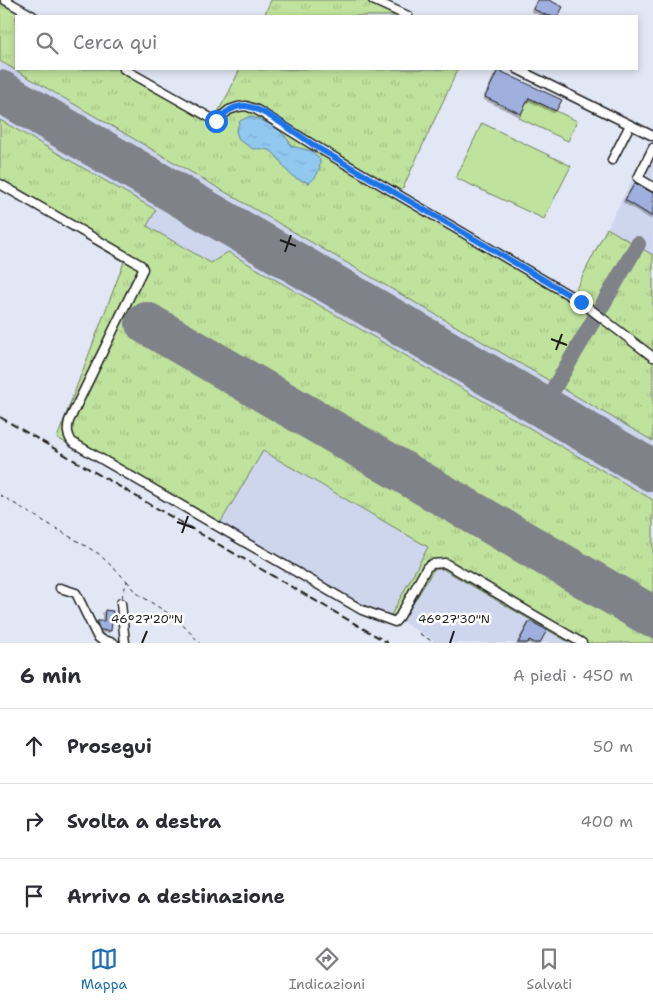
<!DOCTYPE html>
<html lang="it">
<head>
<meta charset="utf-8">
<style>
	:root { --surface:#fff; --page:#f7f7f7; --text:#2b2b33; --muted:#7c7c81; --line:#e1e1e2; --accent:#1f6fb2 }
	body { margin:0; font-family:"Shantell Sans",sans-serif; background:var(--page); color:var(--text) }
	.stop { position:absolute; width:15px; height:15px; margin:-11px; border:4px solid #1a73e8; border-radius:50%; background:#fff }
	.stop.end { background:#1a73e8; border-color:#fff; box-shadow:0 1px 5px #0008 }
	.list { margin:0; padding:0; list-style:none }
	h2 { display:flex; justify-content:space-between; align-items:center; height:65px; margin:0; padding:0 20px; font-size:21px }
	h2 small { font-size:16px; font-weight:400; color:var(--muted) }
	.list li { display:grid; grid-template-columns:32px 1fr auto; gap:15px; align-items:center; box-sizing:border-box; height:75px; padding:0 20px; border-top:1px solid var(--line) }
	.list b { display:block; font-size:19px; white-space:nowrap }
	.list em { font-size:16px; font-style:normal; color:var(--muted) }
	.icon { flex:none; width:28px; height:28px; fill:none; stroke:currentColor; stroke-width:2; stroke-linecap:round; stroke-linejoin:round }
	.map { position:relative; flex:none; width:653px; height:643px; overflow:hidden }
	.search { position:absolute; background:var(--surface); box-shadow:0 2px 8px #0003; left:15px; right:15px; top:15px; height:55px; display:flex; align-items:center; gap:12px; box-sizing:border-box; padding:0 18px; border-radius:0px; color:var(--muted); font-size:19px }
	.sheet { height:290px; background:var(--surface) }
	nav { display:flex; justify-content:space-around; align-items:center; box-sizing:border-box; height:70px; border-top:1px solid var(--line); background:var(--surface); font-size:14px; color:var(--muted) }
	nav a { display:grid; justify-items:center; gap:2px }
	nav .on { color:var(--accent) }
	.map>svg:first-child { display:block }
	.built { fill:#ced6ee }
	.grass { fill:url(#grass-tufts); stroke:#6e7f5c }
	.pitch { fill:#bfe29c; stroke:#6e7f5c }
	.water { fill:url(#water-ripples); stroke:#62839b }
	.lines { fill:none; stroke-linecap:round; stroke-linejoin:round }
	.taxiway { stroke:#7f8288; stroke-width:16 }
	.runway { stroke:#7f8288; stroke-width:42 }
	.building { fill:#9fb0df; stroke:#1c1c1c; filter:url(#shadow) }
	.minor-casing { stroke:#1c1c1c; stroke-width:11 }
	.path { stroke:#1c1c1c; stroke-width:1; stroke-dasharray:4 4; stroke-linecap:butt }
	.minor { stroke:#fff; stroke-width:8 }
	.rail { stroke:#1c1c1c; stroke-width:2; stroke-dasharray:8 4; stroke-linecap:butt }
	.route { stroke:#1a73e8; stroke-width:6 }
	.ticks { fill:none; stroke:#1c1c1c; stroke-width:2 }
	.ticks-label { font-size:12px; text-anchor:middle; fill:#1c1c1c; stroke:#fff; stroke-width:5; stroke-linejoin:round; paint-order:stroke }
</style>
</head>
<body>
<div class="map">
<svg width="653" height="643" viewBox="0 0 653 643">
	<defs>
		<pattern id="grass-tufts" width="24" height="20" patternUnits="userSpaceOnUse" patternTransform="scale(1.25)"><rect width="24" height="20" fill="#bfe29c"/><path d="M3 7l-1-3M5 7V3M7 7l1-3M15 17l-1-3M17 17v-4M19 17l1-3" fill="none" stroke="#a4c186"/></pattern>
		<pattern id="water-ripples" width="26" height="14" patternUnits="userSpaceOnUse" patternTransform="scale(1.25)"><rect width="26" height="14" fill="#91c8f0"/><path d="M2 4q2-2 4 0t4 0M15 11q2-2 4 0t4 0" fill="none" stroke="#7cabcd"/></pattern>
		<filter id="shadow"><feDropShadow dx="-2" dy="2" stdDeviation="0" flood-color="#0004"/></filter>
	</defs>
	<rect width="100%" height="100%" fill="#e2e7f5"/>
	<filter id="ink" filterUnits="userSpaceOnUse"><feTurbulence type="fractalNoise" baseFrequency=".02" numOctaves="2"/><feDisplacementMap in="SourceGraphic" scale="10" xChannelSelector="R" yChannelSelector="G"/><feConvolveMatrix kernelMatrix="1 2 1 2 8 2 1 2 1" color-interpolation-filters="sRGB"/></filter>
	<g filter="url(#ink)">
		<path class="built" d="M0,0L38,16H16V69L155,82L215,117L229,92L574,293L652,141L653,142V643H438L391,615L351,601L219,525L57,438L124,262L0,188Z"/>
		<path class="grass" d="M0,0H10L38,16H16V69H131L215,117L229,92L240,69H458L401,192L574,293L607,228L653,255V441L0,61Z
			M271,0H367L400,16H264Z
			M0,120L156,210L147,226L211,263L228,252L653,500V643H570L443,569H434L404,619L391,615L428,547L263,451L219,525L57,438L124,262L0,188Z"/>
		<path class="pitch" d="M529,98L577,121L568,141L519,118Z
			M482,123L571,166L544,219L456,178Z"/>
		<path class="water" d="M250,116C266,122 285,129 291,146L312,151L320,159C320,171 318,176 309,183C304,181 295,179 291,175C277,162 279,146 253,149L239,140L236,131L240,121Z"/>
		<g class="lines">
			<path class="taxiway" d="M543,407L638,244"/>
			<path class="runway" d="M0,91L653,471
				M146,323L653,617"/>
		</g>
		<path class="building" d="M538,0H549L563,7L558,16H548L533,9Z
			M498,70L562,100L556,111L529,98L521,114L485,97Z
			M635,183L653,193V217L625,200Z
			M105,610L113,611L111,631L100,630L97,623V621H104Z
			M530,621L547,630L540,643H535L529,640L528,643H518Z"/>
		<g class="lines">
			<g class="minor-casing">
				<path id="minor" d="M5,0L33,16
					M373,0L408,16
					M124,69L216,121L229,110L238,107L246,106L257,110L310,143L581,302L653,357
					M517,69L653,136
					M653,148L638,178L653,187
					M612,160L630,125
					M0,184L141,265L143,269L69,421C67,429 67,434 72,442L362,610L395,622L400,616L427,567L432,564L445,563L582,643
					M60,588L76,593L97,636L100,639L114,643
					M121,603L125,643"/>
			</g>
			<path class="path" d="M0,495L99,554L127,581L122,597
				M127,581L138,594L177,619L200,643
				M420,634L435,643"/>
			<use href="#minor" class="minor"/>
			<path class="rail" d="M0,417L388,643"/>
		</g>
	</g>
	<g class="lines" filter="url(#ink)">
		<path class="route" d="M216,121C225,113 233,105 246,106C265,109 301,137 318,148C406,199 494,250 581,302"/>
	</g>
	<path class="ticks" d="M280,240L296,246M285,252L291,235M551,339L567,345M556,350L562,334M177,522L194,528M182,533L188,516M142,643L147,631M450,643L454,631"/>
	<g class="ticks-label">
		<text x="147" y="623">46°27'20"N</text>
		<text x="454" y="623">46°27'30"N</text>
	</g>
</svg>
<div class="stop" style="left:216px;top:121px"></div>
<div class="stop end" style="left:581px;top:302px"></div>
<div class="search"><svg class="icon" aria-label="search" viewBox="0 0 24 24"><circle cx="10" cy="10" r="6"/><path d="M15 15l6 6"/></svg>Cerca qui</div>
</div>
<section class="sheet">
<h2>6 min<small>A piedi · 450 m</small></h2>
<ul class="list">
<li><svg class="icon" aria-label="ahead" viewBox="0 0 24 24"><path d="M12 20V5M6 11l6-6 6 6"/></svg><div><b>Prosegui</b></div><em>50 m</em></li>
<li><svg class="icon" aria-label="right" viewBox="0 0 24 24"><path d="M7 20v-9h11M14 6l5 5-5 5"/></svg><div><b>Svolta a destra</b></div><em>400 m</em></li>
<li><svg class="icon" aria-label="arrive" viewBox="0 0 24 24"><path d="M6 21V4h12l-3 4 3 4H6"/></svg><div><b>Arrivo a destinazione</b></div></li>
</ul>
</section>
<nav>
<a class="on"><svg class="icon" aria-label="map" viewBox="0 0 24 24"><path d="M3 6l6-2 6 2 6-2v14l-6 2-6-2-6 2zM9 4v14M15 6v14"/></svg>Mappa</a>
<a><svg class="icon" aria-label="directions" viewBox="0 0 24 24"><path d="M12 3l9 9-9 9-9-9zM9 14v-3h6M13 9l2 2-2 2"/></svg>Indicazioni</a>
<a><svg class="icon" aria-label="saved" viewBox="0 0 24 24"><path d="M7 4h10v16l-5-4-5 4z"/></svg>Salvati</a>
</nav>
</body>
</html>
